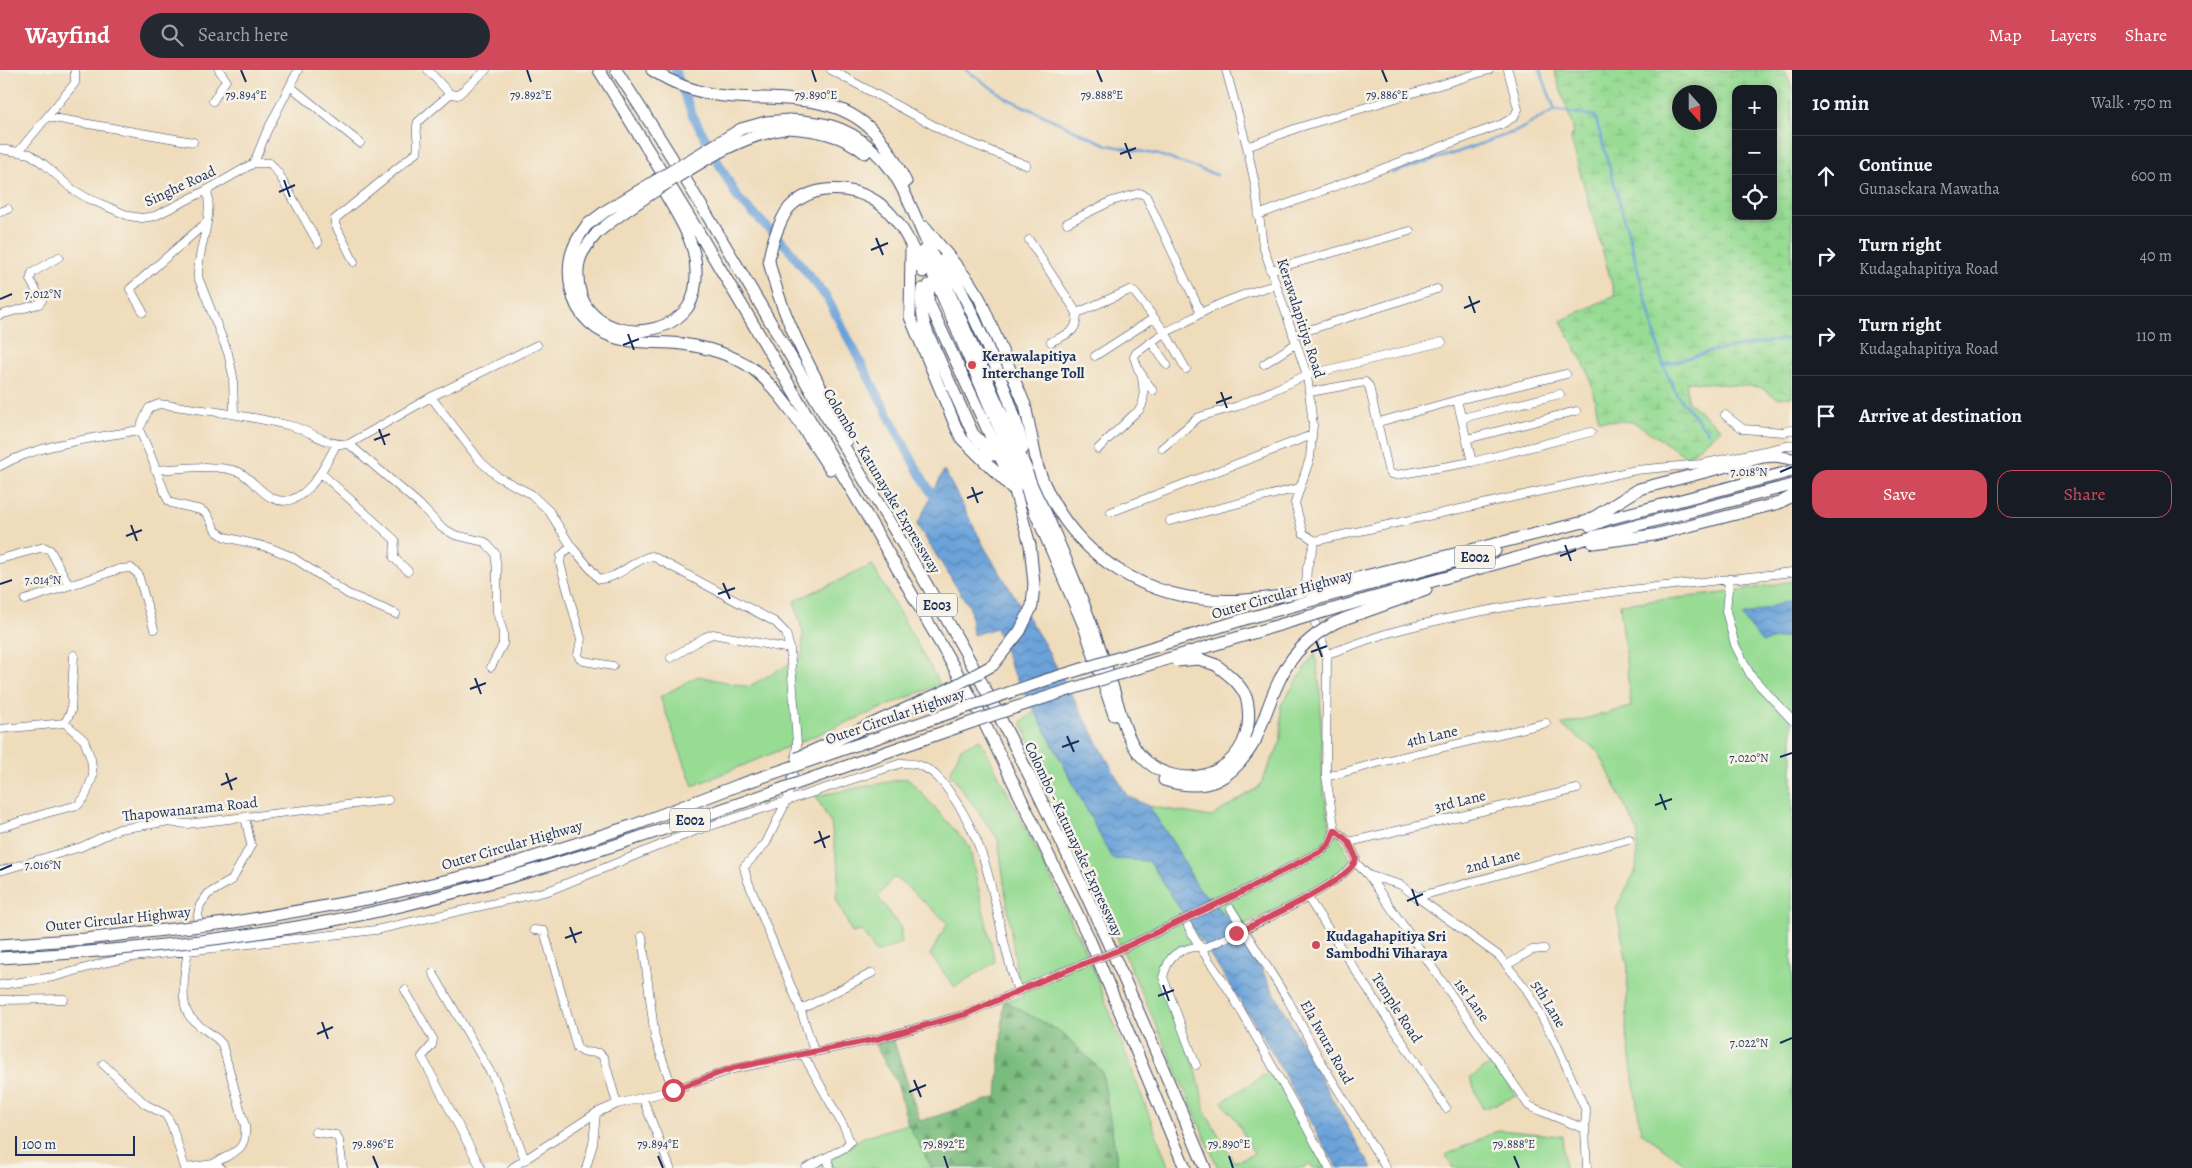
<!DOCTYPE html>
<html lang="en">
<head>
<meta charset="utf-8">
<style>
	:root { --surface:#171b24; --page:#242831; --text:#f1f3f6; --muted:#9ea1a6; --line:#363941; --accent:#d1495b }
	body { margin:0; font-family:Alegreya,serif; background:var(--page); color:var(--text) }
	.controls { position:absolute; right:15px; top:15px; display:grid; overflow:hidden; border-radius:10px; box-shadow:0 2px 8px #0003 }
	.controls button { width:45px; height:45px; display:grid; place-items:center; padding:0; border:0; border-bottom:1px solid var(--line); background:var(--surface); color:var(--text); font:25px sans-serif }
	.compass { position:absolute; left:1672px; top:15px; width:45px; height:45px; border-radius:50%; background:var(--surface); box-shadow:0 2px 8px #0003; rotate:159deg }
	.scale { position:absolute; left:15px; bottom:12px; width:120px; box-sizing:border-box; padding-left:5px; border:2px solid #1b2f5e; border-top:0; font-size:14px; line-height:18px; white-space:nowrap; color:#1b2f5e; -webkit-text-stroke:4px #f7f3e8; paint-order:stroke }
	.stop { position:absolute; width:15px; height:15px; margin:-11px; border:4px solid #d1495b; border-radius:50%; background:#fff }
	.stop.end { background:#d1495b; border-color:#fff; box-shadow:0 1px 5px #0008 }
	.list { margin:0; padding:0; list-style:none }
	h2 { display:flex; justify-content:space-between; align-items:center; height:65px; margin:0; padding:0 20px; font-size:21px }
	h2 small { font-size:16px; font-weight:400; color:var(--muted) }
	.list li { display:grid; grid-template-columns:32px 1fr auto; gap:15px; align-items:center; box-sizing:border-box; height:80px; padding:0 20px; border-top:1px solid var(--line) }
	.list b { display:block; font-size:19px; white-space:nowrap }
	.list p { margin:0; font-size:16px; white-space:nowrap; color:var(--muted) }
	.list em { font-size:16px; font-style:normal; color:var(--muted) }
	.actions { display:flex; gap:10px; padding:15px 20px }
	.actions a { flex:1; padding:11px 0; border:1px solid var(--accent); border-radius:15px; text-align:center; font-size:18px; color:var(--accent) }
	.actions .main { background:var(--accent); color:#fff }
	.icon { flex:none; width:28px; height:28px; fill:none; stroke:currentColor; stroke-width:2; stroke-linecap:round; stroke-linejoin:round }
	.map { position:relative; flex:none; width:1792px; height:1098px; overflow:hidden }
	header { display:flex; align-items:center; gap:30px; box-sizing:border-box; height:70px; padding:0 25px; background:var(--accent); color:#fff }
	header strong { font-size:24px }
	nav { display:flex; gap:28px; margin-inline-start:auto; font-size:18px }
	.search { width:350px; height:45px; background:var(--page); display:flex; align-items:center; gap:12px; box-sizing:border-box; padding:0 18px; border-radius:28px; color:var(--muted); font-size:19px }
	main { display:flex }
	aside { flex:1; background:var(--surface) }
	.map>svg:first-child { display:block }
	.grass { fill:#98dc94; stroke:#5a8679 }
	.forest { fill:url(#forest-firs); stroke:#4a766e }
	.wetland { fill:url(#wetland-marsh); stroke:#5a8679; fill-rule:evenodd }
	.water { fill:url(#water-waves); stroke:#42689c }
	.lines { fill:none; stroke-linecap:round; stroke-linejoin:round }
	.stream { stroke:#6aa2d9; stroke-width:2.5 }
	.canal { stroke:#6aa2d9; stroke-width:9 }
	.minor-casing { stroke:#3b496c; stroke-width:9 }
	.highway-casing { stroke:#3b496c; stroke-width:13 }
	.minor { stroke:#fff; stroke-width:8 }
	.highway { stroke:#fff; stroke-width:11 }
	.minor-bridge-casing { stroke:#3b496c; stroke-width:9; stroke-linecap:butt }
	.highway-bridge-casing { stroke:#3b496c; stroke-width:13; stroke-linecap:butt }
	.minor-bridge { stroke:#fff; stroke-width:8 }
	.highway-bridge { stroke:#fff; stroke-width:11 }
	.route { stroke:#d1495b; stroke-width:6 }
	.ticks { fill:none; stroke:#1b2f5e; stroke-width:2 }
	.poi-dot { fill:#d1495b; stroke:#f7f3e8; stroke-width:2 }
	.labels { text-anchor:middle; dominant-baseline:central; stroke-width:5; stroke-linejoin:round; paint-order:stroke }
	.shield { fill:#f7f3e8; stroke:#5d6a87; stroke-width:1 }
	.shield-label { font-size:14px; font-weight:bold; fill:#1b2f5e }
	.street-label { font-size:15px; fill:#1b2f5e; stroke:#f7f3e8 }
	.poi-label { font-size:15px; font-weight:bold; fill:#1b2f5e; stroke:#f7f3e8; text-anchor:start }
	.ticks-label { font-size:12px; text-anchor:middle; fill:#1b2f5e; stroke:#f7f3e8; stroke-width:5; stroke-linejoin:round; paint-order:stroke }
</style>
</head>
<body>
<header>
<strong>Wayfind</strong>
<div class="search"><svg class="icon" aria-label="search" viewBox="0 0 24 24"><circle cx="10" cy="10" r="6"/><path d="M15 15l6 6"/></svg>Search here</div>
<nav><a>Map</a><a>Layers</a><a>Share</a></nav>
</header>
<main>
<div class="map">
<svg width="1792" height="1098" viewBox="0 0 1792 1098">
	<defs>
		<pattern id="forest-firs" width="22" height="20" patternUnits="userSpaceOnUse" patternTransform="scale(1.25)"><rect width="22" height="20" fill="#7abc7e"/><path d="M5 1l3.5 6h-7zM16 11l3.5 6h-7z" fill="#63996a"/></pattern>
		<pattern id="wetland-marsh" width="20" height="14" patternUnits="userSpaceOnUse" patternTransform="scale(1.25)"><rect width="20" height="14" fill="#98dc94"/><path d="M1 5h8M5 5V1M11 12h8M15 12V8" fill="none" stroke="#82bd82"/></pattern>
		<pattern id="water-waves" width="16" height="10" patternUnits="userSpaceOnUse" patternTransform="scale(1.25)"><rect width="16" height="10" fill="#6aa2d9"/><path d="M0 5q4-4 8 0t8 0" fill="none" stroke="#5684b3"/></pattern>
	</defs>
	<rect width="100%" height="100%" fill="#f7f3e8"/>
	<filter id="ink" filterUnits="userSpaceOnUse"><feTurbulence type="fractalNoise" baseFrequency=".02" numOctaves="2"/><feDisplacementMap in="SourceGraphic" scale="10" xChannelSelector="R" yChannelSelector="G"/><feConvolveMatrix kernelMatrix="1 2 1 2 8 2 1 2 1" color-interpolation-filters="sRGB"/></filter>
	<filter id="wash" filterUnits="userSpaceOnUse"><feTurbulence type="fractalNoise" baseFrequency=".0096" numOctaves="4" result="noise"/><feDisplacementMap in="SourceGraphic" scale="20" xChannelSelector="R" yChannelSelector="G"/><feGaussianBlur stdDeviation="1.12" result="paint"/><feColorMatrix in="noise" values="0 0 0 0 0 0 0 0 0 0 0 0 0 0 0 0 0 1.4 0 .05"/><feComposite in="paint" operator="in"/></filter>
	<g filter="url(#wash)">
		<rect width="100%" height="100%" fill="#efdcbb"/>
		<path class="grass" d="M872,495L940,614L693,716L660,627L698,606L748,617L802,587L803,563L794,531Z
			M1792,511V1098H1691L1641,1062L1626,960L1628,897L1616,838L1636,800L1638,762L1598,681L1561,655L1631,637L1620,534L1734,522Z
			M1315,583L1320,618L1323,716L1330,758L1344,774L1351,793L1305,826L1236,858L1197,816L1175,776L1149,736L1211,747L1259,717L1281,671V635Z
			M1035,641L1112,788L1149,790L1202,871L1178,877L1157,901L1196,1000L1206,1043L1234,1092L1254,1084L1237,1051L1222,1032L1272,1000L1326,1098H1313L1310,1094L1304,1098H1218C1155,948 1086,801 1021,652Z
			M980,669L1057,820L1093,898L1169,1098H1118L1102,1001L1061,962L1004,931L1023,927L1017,904L998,769L950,703L961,678Z
			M908,708L969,776L995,892L955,917L930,885L948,853L904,814L893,807L878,827L901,858V873L876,883L862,861L852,863L836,828L839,802L831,754L816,726Z
			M1495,991L1516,1026L1483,1039L1470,1008Z
			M908,1054L932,1098H820L863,1067Z
			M1499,1060L1562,1066L1565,1098H1453L1446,1085Z"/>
		<path class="forest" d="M1004,931L1061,962L1102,1001L1118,1098H932L908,1054L897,1013L875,975L893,969L920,1051L997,1027Z"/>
		<path class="wetland" d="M1554,0H1785L1792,19V327L1777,328L1760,317L1687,312V331L1721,359L1687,387L1634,352L1599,350L1589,304L1561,251L1615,225L1571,70L1573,57ZM1736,19H1773V146H1736ZM1680,22H1710V52H1680Z"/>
		<path class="water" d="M944,400L986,480L1043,572L1127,726L1149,736L1175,776L1197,816L1242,864L1362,1083L1373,1098H1338L1321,1071L1261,963L1149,791L1112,789L1058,684L1012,600L996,558L973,565L970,538L917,455Z
			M1792,530V566L1762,572L1742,546Z"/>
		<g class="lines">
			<path class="stream" d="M966,0L1006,28L1096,70L1108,75L1159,85L1217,105
				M1540,0L1555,40L1595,46L1630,169L1663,295L1677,325L1708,362
				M1392,103L1458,82L1517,61L1555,40
				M1663,295L1712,281L1792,268"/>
			<path class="canal" d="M675,0L692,44L737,127L787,177L827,228L914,394L938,434"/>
		</g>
	</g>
	<g filter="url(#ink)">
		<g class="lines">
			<g class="minor-casing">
				<path id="minor" d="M428,0L450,24L458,25L486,0
					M831,0L953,66L1026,95
					M1226,0L1247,77L1255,114L1263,176L1307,305L1313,355L1310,388L1295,433L1303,463L1315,471L1307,498L1306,516L1309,537L1327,584L1326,707L1335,760L1329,774L1323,780L1238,824
					M290,16L360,73
					M213,31L226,10L219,0
					M48,47L193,72
					M1247,77L1297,58L1489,0
					M0,79L30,84L45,95L72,119L87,128L129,146L142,148L155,146L207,120L254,93L266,63L298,0
					M19,81L75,13V0
					M254,93H270L279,104L318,173
					M207,120C214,150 197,178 198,207L228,283L233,306L234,343
					M0,142L8,139
					M1258,145L1502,54L1514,47L1518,39L1508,0
					M1067,153L1112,131L1140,123L1146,126L1201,243
					M1029,170L1077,243C1077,264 1068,263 1051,272
					M354,192L335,154V149L417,82C420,72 414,62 418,52L450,24
					M1270,200L1410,161
					M143,242L130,219L207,152
					M1077,243L1130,220L1135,223L1165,262C1179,257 1190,249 1203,242C1226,230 1250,222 1275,215
					M0,245L39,234L42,230L30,210L32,203L59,187
					M1293,265L1437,219
					M1152,273L1167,295
					M1095,286L1154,248
					M1264,294L1295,274
					M1153,321L1138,299L1134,287L1136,283L1165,262L1186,299
					M1310,322L1365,312L1369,316L1388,399L1391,404L1396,405L1472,392L1591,362
					M431,327L537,275
					M1457,330L1566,304
					M1725,345L1743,359L1784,362L1792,360
					M1462,348L1560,324
					M1379,352L1457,330L1472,392
					M139,360L149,338L159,334C203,340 247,345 291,356C312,361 326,376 349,374L431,327L481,392L498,407L531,424L549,441L571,476L599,509C618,510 633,489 652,486L775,552L786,563L790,579L797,674L795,695L787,730L766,773L744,797L747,809L800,938L814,981
					M139,360C151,382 158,407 168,430L171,433L201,440L207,444L216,461L225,467L271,478L292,487L348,524L396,544
					M1467,369L1576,341
					M349,374L419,434L441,457L455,465L485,472L495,483L497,500V542L503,562V574L491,597
					M1162,378L1199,347L1238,336L1307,305L1442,272
					M1098,379L1133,345C1147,338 1144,321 1142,308
					M0,396C42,373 92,369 139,360
					M155,400C179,399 217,393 239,402C251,408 260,422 272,428C303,443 325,396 336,375
					M321,403L395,470L394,488L408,501
					M1111,442L1312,365
					M1170,451L1298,418
					M1315,471L1636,400L1701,394L1792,375
					M571,476L561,486L560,493L581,569L578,585L580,589L584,591L613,596
					M0,489L44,477L50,480L69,515
					M1729,509L1726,541L1735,575L1751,606L1792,650
					M25,530L120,499L131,498L138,504L154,559
					M1327,584C1349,577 1370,568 1392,562C1522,526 1658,518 1792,502
					M671,588L705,567L713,564L790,579
					M0,659L65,653L71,641L74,585
					M1326,707L1385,691L1546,653
					M0,758L47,743L78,735L85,727L93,706L91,689L84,670L65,653
					M1349,772L1577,719
					M1356,793L1368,805L1529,1036L1585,1059
					M0,801L81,777L119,759L165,752L187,754L388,730
					M1368,805L1401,815L1417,827L1629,769
					M1417,827L1499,886L1527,920L1555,971L1586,1041L1585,1059L1587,1098
					M1308,828L1446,1038
					M1231,839L1288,930L1321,992L1386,1098
					M1188,856C1201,882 1219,903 1233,927C1266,984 1298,1041 1329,1098
					M534,860L544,861L577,978L583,982L599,983L604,988L617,1034
					M642,866L655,968L673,1020
					M200,874L198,845L200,835L208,824L232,810L251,775L245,747
					M188,880C185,898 178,936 192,949C201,959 213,963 222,974L245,1056C247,1082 233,1082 213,1094
					M1507,895L1532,880L1544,879
					M433,903L496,1012L525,1090
					M0,915L54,907L103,893L133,887L376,860L548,821L695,761L902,693C908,694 916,693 921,696C936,702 945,715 953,727C996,788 994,854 1018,921
					M405,920L433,969L432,975L422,987L481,1098
					M0,930L64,929
					M800,940L872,903
					M803,984L845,1059L850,1072L844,1078L806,1098
					M103,994L145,1034L166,1045L172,1056L185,1098
					M1196,995L1163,907C1165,900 1168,890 1174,885C1181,880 1196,875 1204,878C1229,866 1354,812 1356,788L1349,772L1335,760
					M643,1029L670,1098
					M315,1062L336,1065L339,1070L343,1098
					M827,1087L830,1098
					M186,1098L213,1094L221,1098
					M512,1098L596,1043L617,1034L673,1020L733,999L877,969L966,944L1050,907
					M586,1098L593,1074L596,1043"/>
			</g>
			<g class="highway-casing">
				<path id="highway" d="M599,0L699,163L867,446L975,634L1089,868L1185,1098
					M616,0C690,112 756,228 824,343C882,440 942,536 994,636C1072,786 1140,942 1205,1098
					M652,0C672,13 692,21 716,25C771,33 833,18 875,63C889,78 897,95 906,112
					M789,50C830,52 855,59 884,91C902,112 912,139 923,164C942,205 960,247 978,289C1024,398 1078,504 1113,618C1120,640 1125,667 1140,685C1175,724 1239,709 1248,656C1249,647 1249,636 1246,627C1240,613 1228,604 1216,595
					M788,58C816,60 842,64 865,83
					M587,155C571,176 566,192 571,219C576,246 597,265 625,270C643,274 663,271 682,274C706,277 734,285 753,299C784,323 808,367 830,399
					M925,157L968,210L980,229L1025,335L1038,398
					M597,163C581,182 575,191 579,217C587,265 652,274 684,242C698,228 698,198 693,180C686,155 669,132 657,109
					M911,178L910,247L956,357L962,369L1015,421
					M923,181L1084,556L1114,645
					M943,190C959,213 970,239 982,265C998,302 1015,339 1023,379
					M929,215L928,231L1014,417
					M922,219C920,236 922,249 928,264L973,364L994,385
					M848,370C822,318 788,262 773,207C772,202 769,194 769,189C771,175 782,142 793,134C820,111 863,117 887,140C905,158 913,179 923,202
					M1590,456L1608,449L1792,401
					M1593,473L1654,465L1779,433L1792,426
					M1353,509L1588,451L1639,419L1763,387L1776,386L1792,389
					M1357,518L1495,481
					M1361,531L1596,466L1792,415
					M1364,542L1426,520
					M1164,710C1208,724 1233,709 1255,671"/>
			</g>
			<use href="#minor" class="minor"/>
			<use href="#highway" class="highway"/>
			<g class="minor-bridge-casing">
				<path id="minor-bridge" d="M1050,907L1119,880L1238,824"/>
			</g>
			<g class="highway-bridge-casing">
				<path id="highway-bridge" d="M587,155L607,140L741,59L766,52L789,50
					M597,163C618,145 640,131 663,116C704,90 740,66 788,58
					M1038,398C1070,488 1151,536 1245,530C1282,528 1318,518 1353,509
					M1177,591L1199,589L1216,595
					M1255,671C1276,621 1280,584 1331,555C1341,549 1353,546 1364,542
					M797,688L947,620L993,595L1020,561L1032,536L1034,514L1030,475L1015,421
					M0,875L85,869L235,852L372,828L503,797L634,755L739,715L1046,610L1245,549L1357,518
					M0,888C134,880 270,867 401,836C592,790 776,720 961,656C1093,610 1227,570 1361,531"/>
			</g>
			<use href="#minor-bridge" class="minor-bridge"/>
			<use href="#highway-bridge" class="highway-bridge"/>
		</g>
	</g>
	<g class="lines" filter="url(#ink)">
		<path class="route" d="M673,1020L733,998L877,969L966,944L1050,907L1119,880L1238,824L1323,780L1329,774L1335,760L1349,772L1356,788C1355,809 1257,853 1236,863"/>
	</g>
	<path class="ticks" d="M241,0L246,12M527,0L531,12M812,0L816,12M1097,0L1102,12M1382,0L1387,12M1125,73L1131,89M1120,84L1136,78M284,110L290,127M279,122L295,115M876,168L883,185M871,180L888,173M1469,226L1475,243M0,229L12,224M1464,238L1480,231M628,264L634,280M623,275L639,269M1221,322L1227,338M1216,333L1232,327M379,359L385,375M374,370L390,364M1780,402L1792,397M972,417L978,433M967,428L983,422M131,455L137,471M126,466L142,460M1565,475L1571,491M1560,486L1576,480M723,513L730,529M0,514L12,510M718,524L735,518M1316,571L1322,587M1311,582L1327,576M475,608L481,624M470,619L486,613M1067,666L1074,682M1062,677L1079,671M1780,687L1792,683M226,703L232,720M221,715L237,708M1660,724L1666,740M1655,735L1672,729M819,761L825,778M814,773L830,766M0,800L12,795M1412,819L1418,836M1407,831L1423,824M570,857L576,873M565,868L582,862M1163,915L1169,931M1158,926L1174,920M322,952L328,969M317,964L333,957M1780,973L1792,968M914,1010L921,1027M909,1022L926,1015M373,1086L378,1098M658,1086L663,1098M944,1086L948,1098M1229,1086L1233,1098M1514,1086L1519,1098"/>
	<g class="poi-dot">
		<circle cx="972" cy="295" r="5"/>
		<circle cx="1316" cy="875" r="5"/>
	</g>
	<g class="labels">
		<g class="shield">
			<rect x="1455" y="475.5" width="40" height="23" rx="4"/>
			<rect x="917" y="523.5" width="40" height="23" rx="4"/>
			<rect x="670" y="738.5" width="40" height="23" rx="4"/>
		</g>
		<g class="shield-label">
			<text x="1475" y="487">E002</text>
			<text x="937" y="535">E003</text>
			<text x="690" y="750">E002</text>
		</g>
		<g class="street-label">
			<text transform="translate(180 116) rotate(-25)">Singhe Road</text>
			<text transform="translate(1301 248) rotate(72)">Kerawalapitiya Road</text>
			<text transform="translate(882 411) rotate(59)">Colombo - Katunayake Expressway</text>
			<text transform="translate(1282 524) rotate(-16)">Outer Circular Highway</text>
			<text transform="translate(895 646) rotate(-19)">Outer Circular Highway</text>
			<text transform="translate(1432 666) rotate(-13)">4th Lane</text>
			<text transform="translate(1460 731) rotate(-14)">3rd Lane</text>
			<text transform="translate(190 739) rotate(-6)">Thapowanarama Road</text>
			<text transform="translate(1074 769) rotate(65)">Colombo - Katunayake Expressway</text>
			<text transform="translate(512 775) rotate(-16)">Outer Circular Highway</text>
			<text transform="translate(1493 791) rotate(-15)">2nd Lane</text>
			<text transform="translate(118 849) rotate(-6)">Outer Circular Highway</text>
			<text transform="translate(1472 930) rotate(54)">1st Lane</text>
			<text transform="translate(1549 934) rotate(59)">5th Lane</text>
			<text transform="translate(1397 938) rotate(57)">Temple Road</text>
			<text transform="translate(1327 972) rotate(61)">Ela Iwura Road</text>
		</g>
		<g class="poi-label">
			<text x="982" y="286">Kerawalapitiya<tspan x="982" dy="17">Interchange Toll</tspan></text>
			<text x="1326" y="866">Kudagahapitiya Sri<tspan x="1326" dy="17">Sambodhi Viharaya</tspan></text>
		</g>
	</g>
	<g class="ticks-label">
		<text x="246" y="29">79.894°E</text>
		<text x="531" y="29">79.892°E</text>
		<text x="816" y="29">79.890°E</text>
		<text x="1102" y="29">79.888°E</text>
		<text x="1387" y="29">79.886°E</text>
		<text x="43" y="228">7.012°N</text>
		<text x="1749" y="406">7.018°N</text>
		<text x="43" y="514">7.014°N</text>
		<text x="1749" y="692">7.020°N</text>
		<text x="43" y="799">7.016°N</text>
		<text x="1749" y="977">7.022°N</text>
		<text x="373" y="1078">79.896°E</text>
		<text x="658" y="1078">79.894°E</text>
		<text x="944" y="1078">79.892°E</text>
		<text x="1229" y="1078">79.890°E</text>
		<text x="1514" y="1078">79.888°E</text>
	</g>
</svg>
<div class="controls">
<button>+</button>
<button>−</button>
<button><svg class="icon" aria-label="locate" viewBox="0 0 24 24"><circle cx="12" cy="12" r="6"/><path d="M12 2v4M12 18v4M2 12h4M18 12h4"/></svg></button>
</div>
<svg class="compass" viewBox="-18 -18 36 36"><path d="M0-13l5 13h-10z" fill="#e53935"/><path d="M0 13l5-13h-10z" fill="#9ea1a6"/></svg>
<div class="scale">100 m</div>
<div class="stop" style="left:673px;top:1020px"></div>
<div class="stop end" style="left:1236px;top:863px"></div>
</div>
<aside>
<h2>10 min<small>Walk · 750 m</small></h2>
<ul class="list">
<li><svg class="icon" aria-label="ahead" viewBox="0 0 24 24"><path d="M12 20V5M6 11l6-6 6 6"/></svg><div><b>Continue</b><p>Gunasekara Mawatha</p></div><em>600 m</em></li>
<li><svg class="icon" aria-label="right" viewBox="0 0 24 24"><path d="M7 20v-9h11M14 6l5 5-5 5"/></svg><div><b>Turn right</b><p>Kudagahapitiya Road</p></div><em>40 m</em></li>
<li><svg class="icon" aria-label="right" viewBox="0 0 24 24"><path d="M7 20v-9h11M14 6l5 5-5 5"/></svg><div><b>Turn right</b><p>Kudagahapitiya Road</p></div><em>110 m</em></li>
<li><svg class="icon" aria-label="arrive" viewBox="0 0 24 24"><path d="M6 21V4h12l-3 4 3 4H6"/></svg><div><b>Arrive at destination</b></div></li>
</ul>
<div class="actions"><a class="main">Save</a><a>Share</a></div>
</aside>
</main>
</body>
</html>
